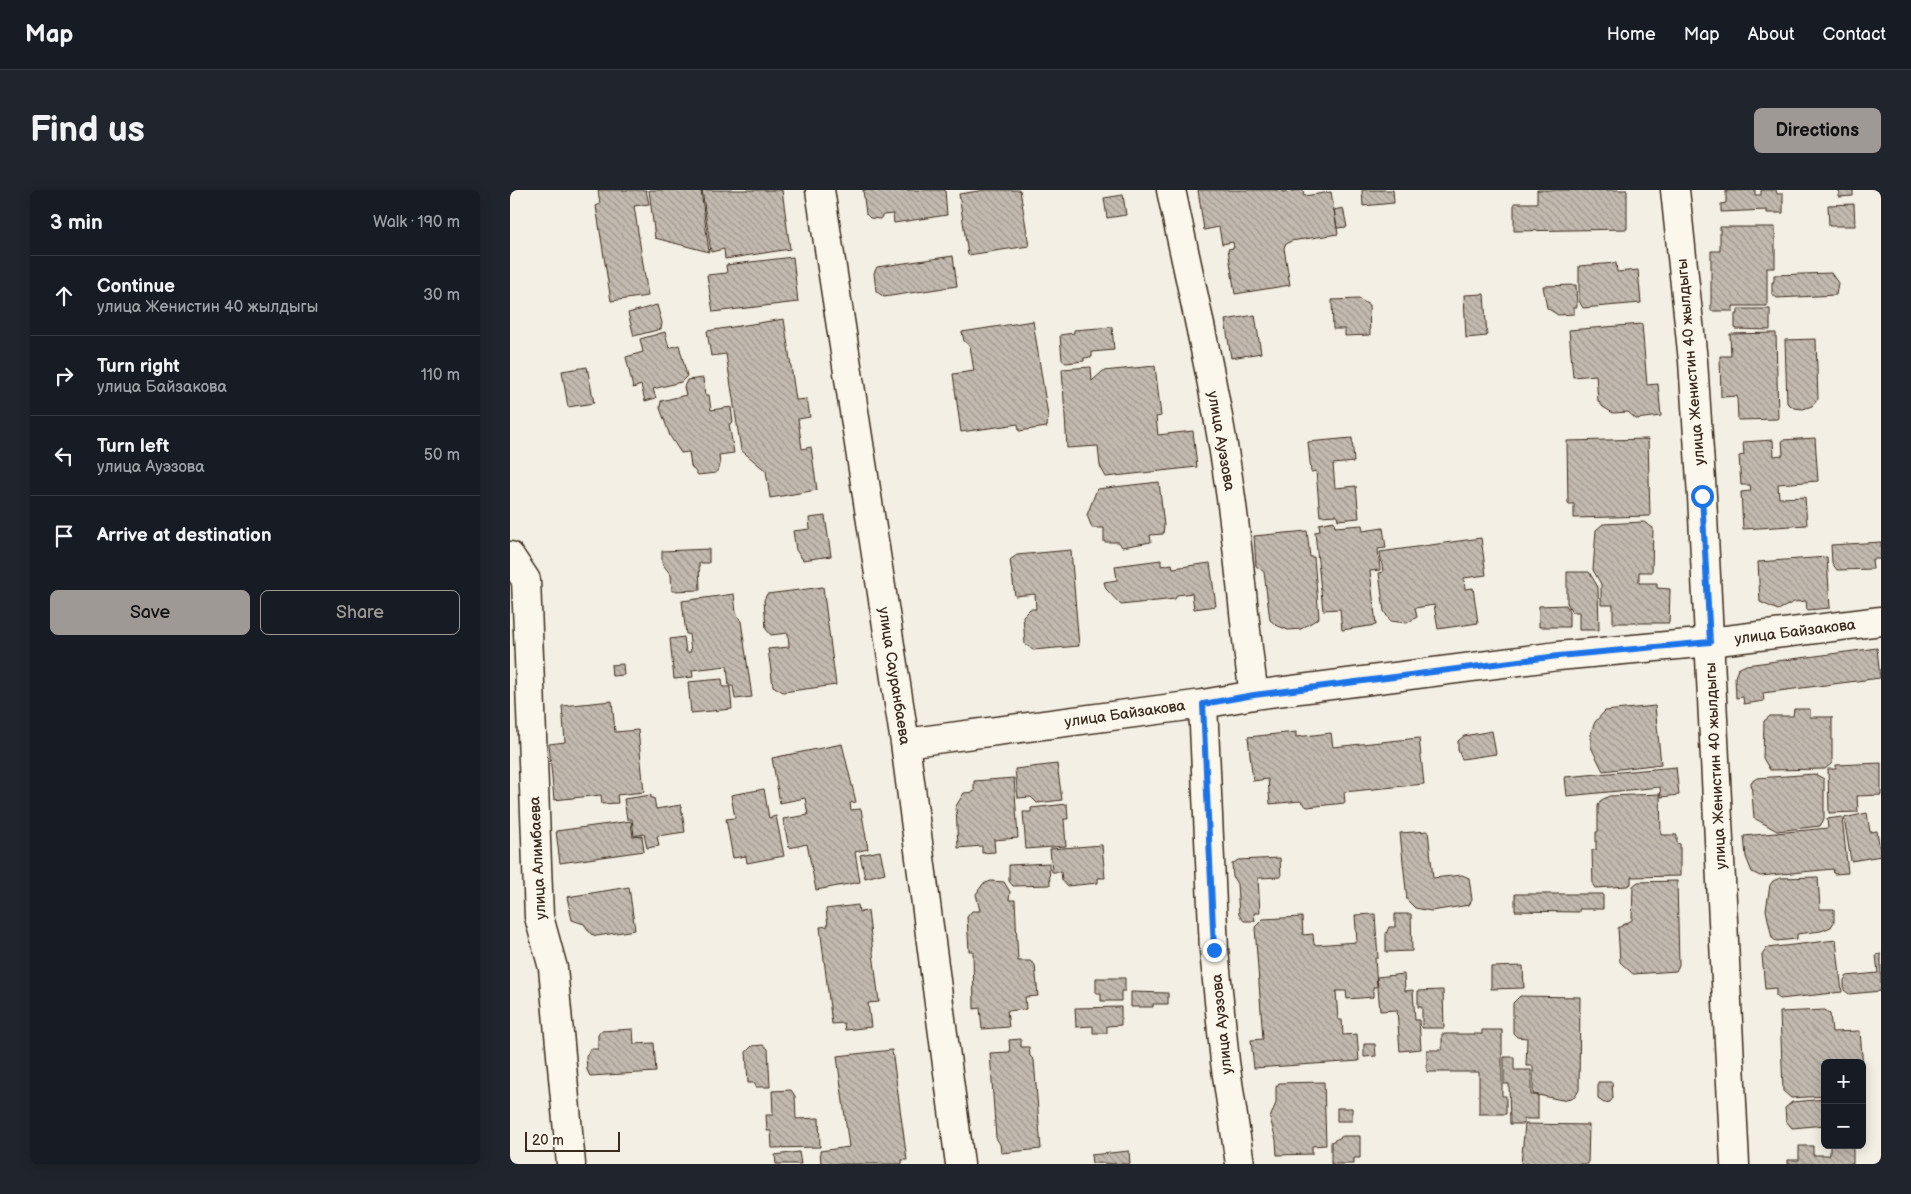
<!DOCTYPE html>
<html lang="en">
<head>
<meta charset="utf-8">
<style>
	:root { --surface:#171b24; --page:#20242c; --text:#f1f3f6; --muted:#9ea1a6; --line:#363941; --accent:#9f9995 }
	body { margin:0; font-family:"Balsamiq Sans",sans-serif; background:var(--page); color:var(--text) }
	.controls { position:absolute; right:15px; bottom:15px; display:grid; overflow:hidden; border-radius:8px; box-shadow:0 2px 12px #0003 }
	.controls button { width:45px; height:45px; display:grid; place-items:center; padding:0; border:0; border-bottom:1px solid var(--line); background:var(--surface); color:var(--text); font:25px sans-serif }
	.scale { position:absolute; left:15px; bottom:12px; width:95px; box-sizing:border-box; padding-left:5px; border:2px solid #3b2a1e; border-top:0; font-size:14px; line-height:18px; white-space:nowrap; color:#3b2a1e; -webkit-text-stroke:4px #fbf7ec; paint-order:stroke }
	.stop { position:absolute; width:15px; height:15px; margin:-11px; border:4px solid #1a73e8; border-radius:50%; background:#fff }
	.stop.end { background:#1a73e8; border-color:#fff; box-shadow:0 1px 5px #0008 }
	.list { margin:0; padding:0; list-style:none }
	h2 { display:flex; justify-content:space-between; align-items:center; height:65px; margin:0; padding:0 20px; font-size:21px }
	h2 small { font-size:16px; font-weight:400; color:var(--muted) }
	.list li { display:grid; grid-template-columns:32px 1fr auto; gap:15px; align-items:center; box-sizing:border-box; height:80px; padding:0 20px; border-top:1px solid var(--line) }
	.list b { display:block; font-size:19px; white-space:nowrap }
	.list p { margin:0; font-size:16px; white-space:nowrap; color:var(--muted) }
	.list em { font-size:16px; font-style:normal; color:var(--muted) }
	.actions { display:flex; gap:10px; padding:15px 20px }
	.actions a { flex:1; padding:11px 0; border:1px solid var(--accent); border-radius:8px; text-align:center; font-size:18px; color:var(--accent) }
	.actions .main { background:var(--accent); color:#111 }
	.icon { flex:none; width:28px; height:28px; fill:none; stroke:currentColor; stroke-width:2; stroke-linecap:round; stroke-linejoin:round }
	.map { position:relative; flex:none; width:1371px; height:974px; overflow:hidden; border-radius:8px }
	header { display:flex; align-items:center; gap:30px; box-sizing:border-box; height:70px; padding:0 25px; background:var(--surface); border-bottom:1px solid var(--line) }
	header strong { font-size:24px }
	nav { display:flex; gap:28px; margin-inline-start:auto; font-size:18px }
	.intro { display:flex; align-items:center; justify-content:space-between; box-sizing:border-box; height:120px; padding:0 30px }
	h1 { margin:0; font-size:35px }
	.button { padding:12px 22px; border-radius:8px; background:var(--accent); color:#111; font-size:18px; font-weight:700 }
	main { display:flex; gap:30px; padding:0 30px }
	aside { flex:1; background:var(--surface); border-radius:8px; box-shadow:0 2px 12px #0003 }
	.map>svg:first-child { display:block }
	.building { fill:url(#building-back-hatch); stroke:#3b2a1e }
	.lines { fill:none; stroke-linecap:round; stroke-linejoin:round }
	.street-casing { stroke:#3b2a1e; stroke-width:31 }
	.street { stroke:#fbf7ec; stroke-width:28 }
	.route { stroke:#1a73e8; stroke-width:6 }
	.labels { text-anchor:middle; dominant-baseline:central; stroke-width:4; stroke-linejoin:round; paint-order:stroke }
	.street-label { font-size:15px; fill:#3b2a1e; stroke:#fbf7ec }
</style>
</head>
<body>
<header>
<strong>Map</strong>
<nav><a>Home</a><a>Map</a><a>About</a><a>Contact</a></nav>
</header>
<div class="intro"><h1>Find us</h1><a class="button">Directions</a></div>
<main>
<aside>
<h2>3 min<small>Walk · 190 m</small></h2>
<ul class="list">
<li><svg class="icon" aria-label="ahead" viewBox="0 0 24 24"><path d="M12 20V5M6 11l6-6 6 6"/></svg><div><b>Continue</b><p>улица Женистин 40 жылдыгы</p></div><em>30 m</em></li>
<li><svg class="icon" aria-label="right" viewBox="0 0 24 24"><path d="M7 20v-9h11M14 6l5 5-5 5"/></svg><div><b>Turn right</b><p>улица Байзакова</p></div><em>110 m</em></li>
<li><svg class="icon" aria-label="left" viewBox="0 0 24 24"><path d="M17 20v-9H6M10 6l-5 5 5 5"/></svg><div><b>Turn left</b><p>улица Ауэзова</p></div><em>50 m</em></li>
<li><svg class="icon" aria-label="arrive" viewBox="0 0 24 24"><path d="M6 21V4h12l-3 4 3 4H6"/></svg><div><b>Arrive at destination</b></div></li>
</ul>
<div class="actions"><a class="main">Save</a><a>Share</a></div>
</aside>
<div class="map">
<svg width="1371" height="974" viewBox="0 0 1371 974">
	<defs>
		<pattern id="building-back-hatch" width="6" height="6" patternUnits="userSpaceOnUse" patternTransform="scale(1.25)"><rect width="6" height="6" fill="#c3bbb0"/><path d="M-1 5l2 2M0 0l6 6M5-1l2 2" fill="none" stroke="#a0988f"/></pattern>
	</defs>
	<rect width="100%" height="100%" fill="#f3efe4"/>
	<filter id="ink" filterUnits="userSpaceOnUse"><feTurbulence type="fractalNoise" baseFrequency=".02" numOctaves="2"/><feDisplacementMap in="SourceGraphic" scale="10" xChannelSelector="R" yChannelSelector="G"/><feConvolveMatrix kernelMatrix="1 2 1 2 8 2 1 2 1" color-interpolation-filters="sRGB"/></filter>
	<g filter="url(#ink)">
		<path class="building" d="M88,0H136L139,14L124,16L138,106L101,111L86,16L90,14Z
			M139,0H191L199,62L145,48Z
			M192,0H272L280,59L215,69L214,59L201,62Z
			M353,0H435L437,25L384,33L383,24L373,25L370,29L360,28L356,24Z
			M475,0H510L519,56L458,65L449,4Z
			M688,0H772V2L793,0L794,6L821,2L828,44L781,51L775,55L774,58L780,95L725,104L718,59L724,58L723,52L712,54L709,37L694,40Z
			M852,0H883L884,13L853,16Z
			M1027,0H1117V39L1004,41V13H1027Z
			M1245,0V5H1251V0H1266L1267,4H1273V23H1257V20L1211,22V14L1216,13V1Z
			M1329,0H1343V6L1329,7Z
			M613,5L616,25L597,28L594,8Z
			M1344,14L1345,36H1319L1318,15Z
			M833,18L837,37L827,38L824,20Z
			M1210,37H1265V78H1257V116H1223V121H1201V61H1210Z
			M443,66L447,96L374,107L366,101L364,83L367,77Z
			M283,67L288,112L203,122L197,85L217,83L216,75Z
			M1106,73L1107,82L1128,80L1131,113L1073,118L1069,111V76Z
			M1321,83L1328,93L1326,105L1267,108L1262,104V92H1264V85Z
			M1066,95L1067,117H1064V124L1048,125L1037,118L1033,96Z
			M974,104L977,146L956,148L954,105Z
			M849,109L859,115L860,145L835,146V139H823L822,110Z
			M147,115L152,133L151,139L124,146L118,123Z
			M1228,119H1260V140L1225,139V124H1228Z
			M745,125L751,163L721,168L715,130Z
			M274,129L286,210L297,209L300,227L288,229L292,259L301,257L307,300L260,308L256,281L231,260L216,164L201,166L197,141Z
			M523,131L538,226L537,237L509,241L508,234L451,242L443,184L464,181L460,156L454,151L452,142Z
			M1132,134L1137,195L1148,194L1151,226L1126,229L1118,222L1103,223L1093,217L1088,211L1086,185L1063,187L1059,140Z
			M602,137L604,160L582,162V167L574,168V171L556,173L552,170L550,145L564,143V140Z
			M155,142L159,158L169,155L177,186L171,192L143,199L146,208L135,211L131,195L123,198L116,167L133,162L130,149Z
			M1266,143L1268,229L1228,230L1227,206L1211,207L1210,166H1221L1220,144Z
			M1306,149L1308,209L1302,216L1293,219L1284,218L1277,213L1275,150Z
			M645,176L651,226L646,227L648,245L683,241L687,277L596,287L590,276L588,256L557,258L552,179L581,177L582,191L593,181Z
			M77,177L84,213L58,217L52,181Z
			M193,188L195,205H199L201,220L221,217L223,233L219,234L224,263L209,265L210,275L206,283L188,285L181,276L179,262L171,263L160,246L150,218L151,211L176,205L174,197L177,190Z
			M842,248L844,272L823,274L825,298L846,296L849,328L828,330L827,325L810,326L806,281L801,282L798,252Z
			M1305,248L1308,291L1268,294L1269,308L1295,307L1297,335L1233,339L1231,302L1241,301L1240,295H1231L1229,266L1234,265L1233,252L1263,250L1264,266L1273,265L1272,250Z
			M1138,249L1140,326L1064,328V314H1058L1057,251Z
			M649,292L654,336L653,344L640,345L641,352L612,357L609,352H594V338H582L577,325L587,299Z
			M315,326L321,366L293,370L286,360L283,341L300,339L299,328Z
			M824,331L825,337L852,335L853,341L873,338L876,358L868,359L870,380L860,381L866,435L832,440L830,419L813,420L805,342L810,341L809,334Z
			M1134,332L1143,338L1142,382H1129V393H1147V398L1160,399L1159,433H1103V415H1091V394L1083,380L1086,340L1093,334Z
			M797,341L800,367H804L809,428L791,439L778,440L766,435L760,430L754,382L746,376L744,346Z
			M971,348L976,385L954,388L955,399L963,398L968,433L928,439L924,415L905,418L907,427L897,433L880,431L874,421L869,383L873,382L870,362Z
			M1371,352V369H1362L1363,379L1327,380L1322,373L1321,355Z
			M199,359V373H189L190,400L162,401L161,385L152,373V361Z
			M561,360L569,456L523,460L515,454L513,426L520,419H526L525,404L505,406L500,370L507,365Z
			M1317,367L1320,418L1297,420L1296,411L1284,412L1268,420L1250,412L1248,372Z
			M651,370V376L662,374L663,378L700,373L706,416L684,419L682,403L667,405L665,409L611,415L596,399L594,392L607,390L605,376Z
			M1057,382H1079L1088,397L1089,440H1069V422H1062L1057,413Z
			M313,397L326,495L273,502L263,496L258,459L279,457L278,443L261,445L256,439L254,410L257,404Z
			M224,404L226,423L231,431L242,507L225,509L223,496H219L217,476L182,480L183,487L164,489L160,449L174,447L176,462H181L179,444H176L172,411Z
			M1056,415L1059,421V437H1029V416Z
			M1367,458L1370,488L1253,503L1254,511L1234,514L1233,507L1226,508L1225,487L1228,479L1236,475Z
			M113,474L114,485L102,486L101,475Z
			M212,489L213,497H220L222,519L181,523L178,492Z
			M102,511L105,542L128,540L134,602L107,605L108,613L92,614L91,605L44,610L39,554L55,552L52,516Z
			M1145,516L1151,574L1093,581L1081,557V542L1085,532L1095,521Z
			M1284,519H1300V527H1322V573L1315,579L1260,580L1253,568L1254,531L1260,526H1283Z
			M982,541L986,564L952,569L948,560V551L954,546Z
			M786,542V547L821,543L823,557L909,548L914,594L834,602L835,613L797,617L790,611L760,614L758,589L743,591L738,547Z
			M332,554L346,612L340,613L341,620L351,619L358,659L345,662L350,692L306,700L297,654L279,658L273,629L298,625L295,608L270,613L262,568Z
			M1371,573V605L1347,606L1348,622L1319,623L1318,579H1326V575Z
			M547,574L552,610L527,613L521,607L508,608L505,579Z
			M1166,577L1169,605L1151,607L1150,597L1057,606L1055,587Z
			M1305,584L1314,589V629L1310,636L1267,641L1244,628L1241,592L1247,588Z
			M504,588L508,648L484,650L485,662L472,663V656L448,658L446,616L454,603L464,602V591Z
			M254,599L259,628L266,626L274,666L237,673L236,666L223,668L216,629L225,628L221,605Z
			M1150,604L1151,645H1167V653L1170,654V686L1121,687V694L1117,696L1085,698L1083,695L1082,660H1086V642H1088V616L1090,611L1099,606Z
			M141,605V608H144L146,619L171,615L175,642L147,646L149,656L137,658L134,644L124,646L122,629H117L114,609Z
			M557,614L558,629H554L556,656L516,659L513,622H521V618Z
			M1357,623L1360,642L1367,641L1371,666L1341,671L1334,628Z
			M1332,627L1338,683L1324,684L1323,679L1250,686L1242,682L1236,667L1234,646L1318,638L1317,629Z
			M121,631L123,647L132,646L134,661L50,673L46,641Z
			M918,641L923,688L952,685L959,688L962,710L959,715L921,721L905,718L897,710L890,643Z
			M592,655L595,688H588V693L557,696L552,690L551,682H542L540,659Z
			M370,661L375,683L355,688L350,665Z
			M770,668L771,687L748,688L750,723H744L745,731H734L729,725L727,694L723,687L722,674L728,670Z
			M539,673L540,695L503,696L499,691V675Z
			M1308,687L1310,719H1324V732L1321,737L1311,741L1287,744V749L1266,751L1262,748L1256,720L1260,695L1263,691L1270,688Z
			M481,691L494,692L500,702L499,710H505L508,771H520L525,775L528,806L515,807L516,819L497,821L499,837L472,839L470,818L464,819L463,761H459L457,727L462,721H470L466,704L473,694Z
			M1167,691L1169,775L1166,781L1123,784L1110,772L1108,738L1122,730L1123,696L1128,692Z
			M119,697L125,740L87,746L81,744L74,734L62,730L57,707Z
			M1005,704H1093V719H1069V722L1005,721Z
			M348,715L349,722L358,721L369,812L358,813L361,837L335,840L334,833L322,834L310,737L318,736L316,719Z
			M865,724L868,768H865L867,797H863V807L837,809L836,801H826L828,830H832L833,845L847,844L849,871L744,878L741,850L753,849L745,737L753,729L792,727L793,745L803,744L804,755L847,752L845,725Z
			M885,724H901L902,761L876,762V744L879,737H885Z
			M1326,750L1332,802L1270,809L1266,806V798L1255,799L1252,765L1257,758Z
			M1371,764V801L1339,804L1334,800V790L1337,786L1368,783L1366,765Z
			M1013,776L1014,798L981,799V777Z
			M894,784L895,801L903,800L905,830H909L911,859L890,861L887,820L870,821L867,787Z
			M586,788H615V801H611V811H591V803H586Z
			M933,800L934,838H912V817H908V801Z
			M621,802L658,803V814H643V817H621Z
			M1010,806L1070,807L1069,900L1065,907L1052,910L1023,904V876H1016L1017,848L1007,847L1003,843V813Z
			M611,817V835L597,836V843H583V836L566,837L565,818Z
			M1315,820L1320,824L1322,842L1350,841L1353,877L1352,873H1315V906L1281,908L1273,901L1270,822Z
			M123,839L124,854L144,853L146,882L80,886L77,880L76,867L80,859H88V845L91,841Z
			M972,840H992V906H996V924H969V882H917V860H932V844H972Z
			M511,849V857H519L520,866L524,870L531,959L491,963L490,954L486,948L480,863L500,862L499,850Z
			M854,854H865L866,866L854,867Z
			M253,855L258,859L260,897H246L245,893H238L236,862L242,856Z
			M382,860L397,970H392V974H311L310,961L339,957L327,866Z
			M994,867H1004V880H1021V905H1028V929H1014V934H1000L999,894H994Z
			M814,892L816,955L802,956V964L767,965L766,950L760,928L766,913V897L769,893Z
			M1088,892H1102L1103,908L1100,912L1094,913L1088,909Z
			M281,900L285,906L286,929L309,928L310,957L262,958L261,941H257L256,925H263L262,901Z
			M1315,909V935L1282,938L1276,931L1275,918L1282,912Z
			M827,918H842V931H827Z
			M1015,934L1079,935L1078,974H1011Z
			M833,946H850V968H844V974H821V952Z
			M1320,955H1343V974H1278V970H1289V956H1303V965H1320Z
			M619,961L620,974L582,973L581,965Z
			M289,962L291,974H266L265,965Z"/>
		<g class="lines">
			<g class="street-casing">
				<path id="street" d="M310,0L395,553L450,974
					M661,0C682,100 706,200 720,301C730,369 734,437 744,505
					M1165,0L1183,171L1192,306L1225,974
					M0,366L16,390L29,727L43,778L61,974
					M693,514L704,760L715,872L730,974
					M395,553L693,514L744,505L1048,466L1200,452L1371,431"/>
			</g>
			<use href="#street" class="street"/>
		</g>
	</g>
	<g class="lines" filter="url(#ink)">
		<path class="route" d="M704,760L693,514L744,505L1048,466L1200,452L1192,306"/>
	</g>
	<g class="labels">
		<g class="street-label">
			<text transform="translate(1181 172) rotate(-95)">улица Женистин 40 жылдыгы</text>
			<text transform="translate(711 251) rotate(80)">улица Ауэзова</text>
			<text transform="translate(1285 442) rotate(-7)">улица Байзакова</text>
			<text transform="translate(384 486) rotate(81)">улица Сауранбаева</text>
			<text transform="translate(615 524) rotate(-8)">улица Байзакова</text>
			<text transform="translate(1206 576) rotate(-93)">улица Женистин 40 жылдыгы</text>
			<text transform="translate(28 668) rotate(-93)">улица Алимбаева</text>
			<text transform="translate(712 834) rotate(-96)">улица Ауэзова</text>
		</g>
	</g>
</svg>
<div class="controls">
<button>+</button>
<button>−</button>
</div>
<div class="scale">20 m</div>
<div class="stop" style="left:1192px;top:306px"></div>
<div class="stop end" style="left:704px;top:760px"></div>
</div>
</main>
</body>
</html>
